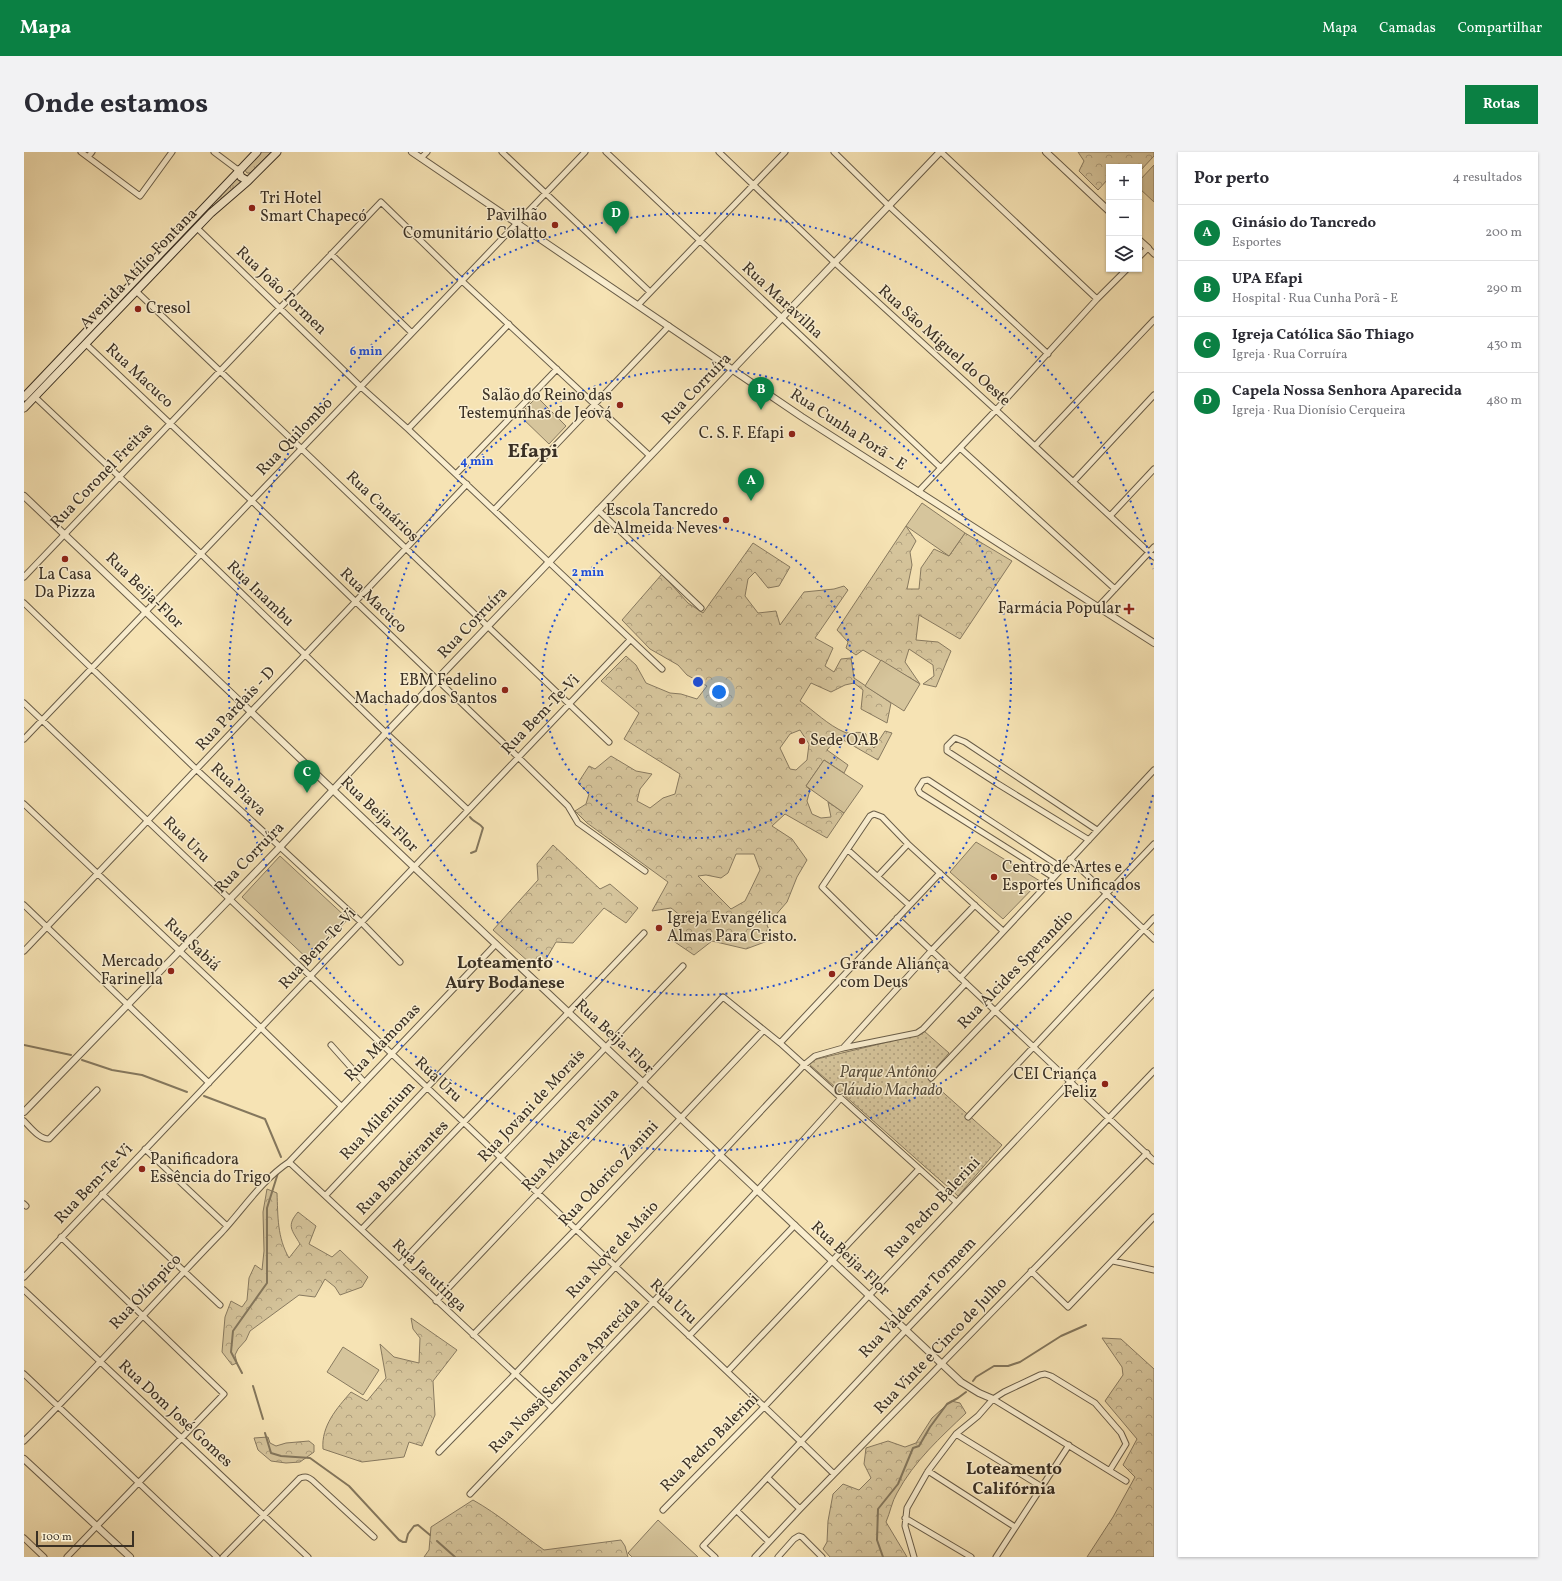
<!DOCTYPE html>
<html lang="pt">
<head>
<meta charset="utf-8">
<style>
	:root { --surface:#fff; --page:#f2f2f3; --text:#2b2b33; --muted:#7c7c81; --line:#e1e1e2; --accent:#0b8043 }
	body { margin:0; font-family:Vollkorn,serif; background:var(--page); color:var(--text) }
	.controls { position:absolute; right:12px; top:12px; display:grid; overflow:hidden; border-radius:0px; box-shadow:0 1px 3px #0004 }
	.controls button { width:36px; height:36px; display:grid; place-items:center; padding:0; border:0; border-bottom:1px solid var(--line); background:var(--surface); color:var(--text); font:20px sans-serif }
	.scale { position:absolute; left:12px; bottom:10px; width:98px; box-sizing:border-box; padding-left:4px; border:2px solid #3a3024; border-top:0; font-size:11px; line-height:14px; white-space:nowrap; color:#3a3024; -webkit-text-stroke:3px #f9edce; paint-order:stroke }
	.you { position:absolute; left:695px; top:540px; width:14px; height:14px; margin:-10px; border:3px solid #fff; border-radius:50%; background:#1a73e8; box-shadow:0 0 0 6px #1a73e833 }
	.badge { display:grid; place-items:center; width:26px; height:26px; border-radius:50%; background:var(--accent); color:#fff; font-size:13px; font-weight:700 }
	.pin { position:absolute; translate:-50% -33px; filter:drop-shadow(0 1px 2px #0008) }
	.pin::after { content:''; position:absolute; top:21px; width:14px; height:12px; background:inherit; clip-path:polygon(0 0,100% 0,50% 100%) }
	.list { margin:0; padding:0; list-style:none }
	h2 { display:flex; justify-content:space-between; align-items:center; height:52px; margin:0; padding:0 16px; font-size:17px }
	h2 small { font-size:13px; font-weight:400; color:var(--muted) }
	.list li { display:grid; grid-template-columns:26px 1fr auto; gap:12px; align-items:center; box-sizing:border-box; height:56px; padding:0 16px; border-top:1px solid var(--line) }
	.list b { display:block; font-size:15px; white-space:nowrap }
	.list p { margin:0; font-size:13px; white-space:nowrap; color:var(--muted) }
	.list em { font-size:13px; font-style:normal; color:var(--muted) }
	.icon { flex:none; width:22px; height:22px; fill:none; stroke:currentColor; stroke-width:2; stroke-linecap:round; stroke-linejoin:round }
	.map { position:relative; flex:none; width:1130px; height:1405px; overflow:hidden; border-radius:0px }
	header { display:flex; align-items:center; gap:24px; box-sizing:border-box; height:56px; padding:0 20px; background:var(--accent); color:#fff }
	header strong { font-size:19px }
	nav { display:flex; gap:22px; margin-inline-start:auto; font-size:14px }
	.intro { display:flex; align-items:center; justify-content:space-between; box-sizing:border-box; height:96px; padding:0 24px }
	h1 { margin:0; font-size:28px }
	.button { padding:10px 18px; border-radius:0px; background:var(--accent); color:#fff; font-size:14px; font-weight:700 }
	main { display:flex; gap:24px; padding:0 24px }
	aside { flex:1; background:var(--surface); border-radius:0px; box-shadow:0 1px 3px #0004 }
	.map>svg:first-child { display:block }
	.grass { fill:url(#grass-tufts); stroke:#887a60 }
	.forest { fill:url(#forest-crowns); stroke:#887a60; fill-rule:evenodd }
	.park { fill:url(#park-dots); stroke:#887a60 }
	.pitch { fill:#d6c59c; stroke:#887a60 }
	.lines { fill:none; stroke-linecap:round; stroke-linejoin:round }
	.stream { stroke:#84775d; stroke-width:2 }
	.minor-casing { stroke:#695d48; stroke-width:7 }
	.tertiary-casing { stroke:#695d48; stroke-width:8 }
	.secondary-casing { stroke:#3a3024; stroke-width:9 }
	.minor { stroke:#f9edce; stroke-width:5 }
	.tertiary { stroke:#f9edce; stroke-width:6 }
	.secondary { stroke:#f9edce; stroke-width:7 }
	.ring { fill:none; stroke:#1d4ed8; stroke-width:2; stroke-dasharray:2 4 }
	.poi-dot { fill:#8f2418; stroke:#f9edce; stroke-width:1.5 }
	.labels { text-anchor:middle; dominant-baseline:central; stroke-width:3; stroke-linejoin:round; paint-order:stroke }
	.poi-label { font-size:16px; fill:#3a3024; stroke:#f9edce; text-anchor:end }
	.street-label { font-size:16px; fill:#3a3024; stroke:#f9edce }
	.park-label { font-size:16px; font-style:italic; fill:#594e3c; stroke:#f9edce }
	.neighbourhood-label { font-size:17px; font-weight:bold; fill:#3a3024; stroke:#f9edce }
	.district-label { font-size:20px; font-weight:bold; fill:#3a3024; stroke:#f9edce }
	.centre { fill:#1d4ed8; stroke:#f9edce; stroke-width:2 }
	.ring-label { font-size:12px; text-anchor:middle; font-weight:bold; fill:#1d4ed8; stroke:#f9edce; stroke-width:3; stroke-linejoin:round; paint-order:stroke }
</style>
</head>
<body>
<header>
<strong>Mapa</strong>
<nav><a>Mapa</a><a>Camadas</a><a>Compartilhar</a></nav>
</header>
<div class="intro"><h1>Onde estamos</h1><a class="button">Rotas</a></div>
<main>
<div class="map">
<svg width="1130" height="1405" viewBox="0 0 1130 1405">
	<defs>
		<pattern id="grass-tufts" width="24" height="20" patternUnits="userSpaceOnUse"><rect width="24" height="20" fill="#d6c59c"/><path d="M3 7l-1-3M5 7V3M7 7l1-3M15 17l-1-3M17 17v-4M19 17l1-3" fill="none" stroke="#afa07f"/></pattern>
		<pattern id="forest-crowns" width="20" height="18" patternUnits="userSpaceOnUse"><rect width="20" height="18" fill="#d6c59c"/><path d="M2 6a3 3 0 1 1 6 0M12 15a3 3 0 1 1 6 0" fill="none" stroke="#afa07f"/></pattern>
		<pattern id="park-dots" width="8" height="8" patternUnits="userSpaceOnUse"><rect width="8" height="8" fill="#d6c59c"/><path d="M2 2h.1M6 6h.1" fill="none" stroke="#afa07f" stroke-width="1.8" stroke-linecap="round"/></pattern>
	</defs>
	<rect width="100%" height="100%" fill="#f6e3b4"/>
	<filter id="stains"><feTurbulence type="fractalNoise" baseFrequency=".005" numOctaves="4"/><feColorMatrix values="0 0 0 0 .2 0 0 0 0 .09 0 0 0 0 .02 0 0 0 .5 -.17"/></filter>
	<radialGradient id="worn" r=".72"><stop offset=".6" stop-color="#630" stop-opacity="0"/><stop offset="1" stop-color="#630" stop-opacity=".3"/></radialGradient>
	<path class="grass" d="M237,0H247L226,21H223L220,17Z
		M212,25L218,30L189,54L187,52Z"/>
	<path class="forest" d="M1054,0H1130V4L1115,20V15H1085V26L1074,38L1055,19L1060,9Z
		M882,374L892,389L886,400L888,413L883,437H895L897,416L910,397L925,404L941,381L988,409L936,487L895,463L892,488L914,490L927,499L912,535L899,532L910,524L909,513L885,497L881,510L896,532L839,498L832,503L822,496L824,490L813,478Z
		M729,391L766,415L755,434L744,436L731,420L724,427L721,444L734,461L752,459L756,473L780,440L810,437L820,434L824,438L791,486L809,496L801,514L810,520L817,507L827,506L830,526L867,551L863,571L837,557L839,538L830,531L821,533L807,540L787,531L776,549C790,559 804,573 820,580C827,583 834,578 842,582V588L850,596L861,579L868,581L854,608L814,585L803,598L824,613L820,621L800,608L782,634L786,638L783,649L788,662L797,666L807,665L804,650L820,661L803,686L761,662L748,674L768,687L783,708L773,725L763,750L743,773L749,787L722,797L688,789L670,803L645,786L657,764L647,756L628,759L644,730L563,671L551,659L562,652L565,642L554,631L565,614L571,617L587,604L612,619L628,622L616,637L613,649L626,656L639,646L651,642L656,622L600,587L615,561L577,529L602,504L612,513L622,531L646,541L657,542L673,547L683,534L663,523L654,513L626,497L598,468L638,422L664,451L679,461ZM776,578L785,592L783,608L772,618L766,617L756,596L766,582ZM712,702H730L736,718L721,749L707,757L674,724L682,723L697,726L704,721Z
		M529,693L576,737L586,732L614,756L602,771L580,756L549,791L532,790L515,819L469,778L514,728L513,712Z
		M243,1037L253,1041C254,1064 253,1085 265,1106L276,1092C268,1078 262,1074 274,1060L292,1074L285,1092L308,1105L316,1098L344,1125L338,1135L316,1143L311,1135L301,1127L291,1145L275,1143L226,1179L222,1188L214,1197L211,1203L213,1211L208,1213L198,1200L201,1165L207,1149L218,1155L223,1148L225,1126L231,1113L238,1118L240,1099L239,1060Z
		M387,1166L433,1198L409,1229L411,1263L398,1294L385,1290L380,1305L338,1310L299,1297C297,1274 313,1256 327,1240L343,1249L362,1226L356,1192L370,1205L395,1211L396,1186L389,1177Z
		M1078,1186L1097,1187L1130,1217V1405H1063L1089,1365L1111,1325L1099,1313L1113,1287L1081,1249L1099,1223L1098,1215Z
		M927,1249L936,1251L942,1261C917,1285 890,1309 873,1341C868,1349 866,1361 862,1370L883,1405H806L799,1397L803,1390L804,1369L809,1342L819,1332L835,1338L847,1326L840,1312L842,1296L864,1289L881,1295L892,1291L908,1266Z
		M244,1285L246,1291L252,1294L262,1291L285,1289L290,1293V1300L276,1310L262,1311L247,1309L234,1298L230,1286Z
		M449,1348C474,1362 496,1381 520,1398L597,1388L601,1394L604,1405H400L405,1398L407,1375Z"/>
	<path class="park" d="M900,879L925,901L903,926L978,993L934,1044L785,912L789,908L897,882Z"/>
	<path class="pitch" d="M1130,13V50L1115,36V29Z
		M513,245L542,274L525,292L495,263Z
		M898,351L941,381L925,404L882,374Z
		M857,508L896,532L880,559L841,534Z
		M800,608L839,634L820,661L782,634Z
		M952,690L1016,729L979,767L926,720Z
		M256,704L324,767L286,809L218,745Z
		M319,1195L355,1218L339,1243L303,1220Z
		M634,1368L674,1405H608L604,1401Z"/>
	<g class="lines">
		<path class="stream" d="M446,665C449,670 456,671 459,676L452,699L447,701
			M0,893L47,903
			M58,908L88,918L118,923L163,940
			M180,944L241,967L257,1005
			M218,1221L207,1200L209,1179L243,1131V1056L254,1021
			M949,1229L952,1225L970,1214H984L996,1210L1037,1184L1062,1173
			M229,1234L239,1267
			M241,1281L247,1301L257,1304L286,1306L325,1334L375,1388L379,1390H382L384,1382L390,1374L394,1373L406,1383
			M413,1389L431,1405
			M859,1405L853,1388L854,1357L874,1332L889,1296L895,1294L906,1275L923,1252L934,1246L942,1240"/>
		<g class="minor-casing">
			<path id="minor" d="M57,0L116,44L148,0
				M190,0L214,18
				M478,0L626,140
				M582,0L917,316
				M695,0L810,110L972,258L1130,405
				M810,0L865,54L1024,202
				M917,0L1073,147
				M64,5L68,0
				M397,6L403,0
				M173,76L337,235L384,277L638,517
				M307,102L388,181
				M1115,105L1124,96L1130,102
				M112,139L585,590
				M614,153L761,0
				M62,192L228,349L332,450L494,605L544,654L554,671L621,719
				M11,245L177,402L362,581L444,658
				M384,277L485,172
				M1011,294L1130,168
				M936,296L1091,437
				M432,322L533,217
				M1049,330L1130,243
				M894,340L972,258L1073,147L1103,117
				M470,358L645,174
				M574,358L677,456
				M1086,364L1130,317
				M0,425L357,50L438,129L626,304
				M0,451L173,618L337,770L376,810
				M1074,455L1130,395
				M0,551C158,703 318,853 476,1005C587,1112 701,1215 810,1322
				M0,587L561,0
				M0,652L237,876L317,954
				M1065,688L974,632L923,599V594L931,586L941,590L1073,678
				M824,698L885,753
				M1046,707L1130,787
				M854,724L884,692
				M1029,725L896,641L894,637L899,629L904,628L1038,716
				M0,753L185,931
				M873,766L1130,1009
				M852,788L798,735L846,664L850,662L858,665L884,692L979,779
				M0,799L443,332
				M936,826L1130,618
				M756,891L916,721
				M307,893L340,930
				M819,896L907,799L951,753
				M907,926L1130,692
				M944,965L1130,766
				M0,969C7,976 15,987 25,987L73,938
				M121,997L203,1074
				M265,1010L528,1256
				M78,1042L196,1153
				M302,1043L507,825
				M0,1052L2,1054
				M338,1077L620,781
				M37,1085L200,1242L43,1405
				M1089,1109L1130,1118
				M376,1112L659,814
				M1007,1119L1044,1155L1130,1065
				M0,1125L606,488
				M0,1138L284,1405
				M412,1149L699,845L756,891L932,1050
				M449,1183L552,1077L740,878
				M665,1184L771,1073
				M704,1219L895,1017
				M0,1222L193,1405
				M969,1247L1102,1329
				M932,1282L1018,1335
				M0,1289C68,1221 131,1149 198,1080C220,1056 238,1028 265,1010L472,792
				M415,1300L492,1221L780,913L791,904L819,896L893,881L899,877L942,831
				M904,1319L991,1375
				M744,1326L776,1357
				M446,1342C571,1211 696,1082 816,947
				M639,1358L741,1254L1130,841
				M713,1359L745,1390
				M881,1366L947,1405
				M0,1386L20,1405
				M199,1405L276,1326C282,1324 284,1325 288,1328L350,1385
				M691,1405L679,1394L882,1178L1130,919
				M731,1405L776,1357L1123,1001
				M754,1405L770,1387L775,1384L778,1385L798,1405
				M890,1405L881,1374L883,1356L904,1319L932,1282L954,1264L969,1247L980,1240L1016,1223L1021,1222L1027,1224L1071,1251L1097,1281L1102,1292L1086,1318
				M972,1405L1045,1293"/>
		</g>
		<g class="tertiary-casing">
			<path id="tertiary" d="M388,0L778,265L1130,491
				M1022,0L1085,59
				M1115,88L1124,96
				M0,344L390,715L937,1230L955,1241L969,1247
				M0,960L256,695L362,581L916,0
				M0,1307L106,1405"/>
		</g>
		<g class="secondary-casing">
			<path id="secondary" d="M214,18L217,25L224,29
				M0,245L233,0
				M0,256L187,61L224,29L253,0"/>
		</g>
		<use href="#minor" class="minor"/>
		<use href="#tertiary" class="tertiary"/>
		<use href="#secondary" class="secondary"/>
	</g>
	<g class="ring">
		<circle cx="674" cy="530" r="156"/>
		<circle cx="674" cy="530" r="313"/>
		<path d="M1129 643A469 469 0 1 1 1129 417"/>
	</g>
	<g class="poi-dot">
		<circle cx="228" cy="56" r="4"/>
		<circle cx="531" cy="73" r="4"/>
		<circle cx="114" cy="157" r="4"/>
		<circle cx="596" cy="253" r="4"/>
		<circle cx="768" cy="282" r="4"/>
		<circle cx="702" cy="368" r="4"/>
		<circle cx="41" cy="407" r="4"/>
		<path d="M1103 451h4v4h4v4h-4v4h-4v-4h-4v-4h4z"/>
		<circle cx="481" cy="538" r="4"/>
		<circle cx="778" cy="589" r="4"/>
		<circle cx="970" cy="725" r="4"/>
		<circle cx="635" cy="776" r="4"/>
		<circle cx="147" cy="819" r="4"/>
		<circle cx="808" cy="822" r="4"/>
		<circle cx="1081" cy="932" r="4"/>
		<circle cx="118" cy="1017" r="4"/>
	</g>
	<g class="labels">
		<g class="poi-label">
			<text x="236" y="47" text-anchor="start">Tri Hotel<tspan x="236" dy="18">Smart Chapecó</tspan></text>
			<text x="523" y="64">Pavilhão<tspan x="523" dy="18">Comunitário Colatto</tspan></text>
			<text x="122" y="157" text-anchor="start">Cresol</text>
			<text x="588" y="244">Salão do Reino das<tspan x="588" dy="18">Testemunhas de Jeová</tspan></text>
			<text x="760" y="282">C. S. F. Efapi</text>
			<text x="694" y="359">Escola Tancredo<tspan x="694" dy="18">de Almeida Neves</tspan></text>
			<text x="41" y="423" text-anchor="middle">La Casa<tspan x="41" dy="18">Da Pizza</tspan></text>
			<text x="1097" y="457">Farmácia Popular</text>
			<text x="473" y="529">EBM Fedelino<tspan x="473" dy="18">Machado dos Santos</tspan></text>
			<text x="786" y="589" text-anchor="start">Sede OAB</text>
			<text x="978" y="716" text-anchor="start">Centro de Artes e<tspan x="978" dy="18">Esportes Unificados</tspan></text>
			<text x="643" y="767" text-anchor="start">Igreja Evangélica<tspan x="643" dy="18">Almas Para Cristo.</tspan></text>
			<text x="139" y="810">Mercado<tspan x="139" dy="18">Farinella</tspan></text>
			<text x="816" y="813" text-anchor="start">Grande Aliança<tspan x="816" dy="18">com Deus</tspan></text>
			<text x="1073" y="923">CEI Criança<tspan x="1073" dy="18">Feliz</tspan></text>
			<text x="126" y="1008" text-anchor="start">Panificadora<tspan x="126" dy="18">Essência do Trigo</tspan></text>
		</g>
		<g class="street-label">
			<text transform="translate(115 117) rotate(-46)">Avenida Atílio Fontana</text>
			<text transform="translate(257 139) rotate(44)">Rua João Tormen</text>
			<text transform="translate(758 149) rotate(43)">Rua Maravilha</text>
			<text transform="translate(920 194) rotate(42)">Rua São Miguel do Oeste</text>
			<text transform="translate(115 224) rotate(43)">Rua Macuco</text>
			<text transform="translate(673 237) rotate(-46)">Rua Corruíra</text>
			<text transform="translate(824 278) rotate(33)">Rua Cunha Porã - E</text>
			<text transform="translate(271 285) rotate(-46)">Rua Quilombo</text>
			<text transform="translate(78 324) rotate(-46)">Rua Coronel Freitas</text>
			<text transform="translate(358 355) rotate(44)">Rua Canários</text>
			<text transform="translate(120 439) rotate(44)">Rua Beija-Flor</text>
			<text transform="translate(236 442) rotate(44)">Rua Inambu</text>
			<text transform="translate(349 449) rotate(44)">Rua Macuco</text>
			<text transform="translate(449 471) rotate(-46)">Rua Corruíra</text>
			<text transform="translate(212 557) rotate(-47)">Rua Pardais - D</text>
			<text transform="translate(517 563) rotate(-46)">Rua Bem-Te-Vi</text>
			<text transform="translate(214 638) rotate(43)">Rua Piava</text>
			<text transform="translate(355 663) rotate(44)">Rua Beija-Flor</text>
			<text transform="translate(162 688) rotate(44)">Rua Uru</text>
			<text transform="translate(226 706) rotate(-46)">Rua Corruíra</text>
			<text transform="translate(168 793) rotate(43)">Rua Sabiá</text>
			<text transform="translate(294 797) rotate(-47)">Rua Bem-Te-Vi</text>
			<text transform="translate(992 818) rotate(-46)">Rua Alcides Sperandio</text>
			<text transform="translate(590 885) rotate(43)">Rua Beija-Flor</text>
			<text transform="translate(359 891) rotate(-46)">Rua Mamonas</text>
			<text transform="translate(414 928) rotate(43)">Rua Uru</text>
			<text transform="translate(508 954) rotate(-47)">Rua Jovani de Morais</text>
			<text transform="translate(354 969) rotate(-47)">Rua Milenium</text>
			<text transform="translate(547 988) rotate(-47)">Rua Madre Paulina</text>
			<text transform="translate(379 1016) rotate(-46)">Rua Bandeirantes</text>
			<text transform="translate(585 1022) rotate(-47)">Rua Odorico Zanini</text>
			<text transform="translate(70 1032) rotate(-46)">Rua Bem-Te-Vi</text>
			<text transform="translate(909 1056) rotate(-47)">Rua Pedro Balerini</text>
			<text transform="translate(589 1098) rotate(-47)">Rua Nove de Maio</text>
			<text transform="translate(826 1107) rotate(43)">Rua Beija-Flor</text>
			<text transform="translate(405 1124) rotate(44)">Rua Jacutinga</text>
			<text transform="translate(122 1140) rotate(-47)">Rua Olímpico</text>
			<text transform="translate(894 1146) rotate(-46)">Rua Valdemar Tormem</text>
			<text transform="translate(649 1150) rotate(43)">Rua Uru</text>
			<text transform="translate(917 1194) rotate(-46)">Rua Vinte e Cinco de Julho</text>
			<text transform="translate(541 1224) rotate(-46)">Rua Nossa Senhora Aparecida</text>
			<text transform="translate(151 1262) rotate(43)">Rua Dom José Gomes</text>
			<text transform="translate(686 1291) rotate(-45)">Rua Pedro Balerini</text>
		</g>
		<g class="park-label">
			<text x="864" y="921">Parque Antônio<tspan x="864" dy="18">Cláudio Machado</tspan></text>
		</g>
		<g class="neighbourhood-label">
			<text x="481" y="811">Loteamento<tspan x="481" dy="20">Aury Bodanese</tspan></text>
			<text x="990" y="1317">Loteamento<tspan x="990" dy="20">Califórnia</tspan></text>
		</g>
		<g class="district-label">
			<text x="509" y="300">Efapi</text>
		</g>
	</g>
	<circle cx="674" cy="530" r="6" class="centre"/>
	<g class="ring-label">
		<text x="342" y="203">6 min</text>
		<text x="453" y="313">4 min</text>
		<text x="564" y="424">2 min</text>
	</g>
	<rect width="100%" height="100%" filter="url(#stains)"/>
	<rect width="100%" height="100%" fill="url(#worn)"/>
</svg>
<div class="controls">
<button>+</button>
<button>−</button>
<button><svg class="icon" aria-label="layers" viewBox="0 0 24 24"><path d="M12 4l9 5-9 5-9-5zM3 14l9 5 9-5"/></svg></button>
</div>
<div class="scale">100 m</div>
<div class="you"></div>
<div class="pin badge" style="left:727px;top:349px">A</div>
<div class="pin badge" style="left:737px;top:258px">B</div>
<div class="pin badge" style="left:283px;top:641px">C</div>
<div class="pin badge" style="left:592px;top:82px">D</div>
</div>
<aside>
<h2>Por perto<small>4 resultados</small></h2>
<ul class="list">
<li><span class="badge">A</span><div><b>Ginásio do Tancredo</b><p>Esportes</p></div><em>200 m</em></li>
<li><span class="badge">B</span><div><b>UPA Efapi</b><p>Hospital · Rua Cunha Porã - E</p></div><em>290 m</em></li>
<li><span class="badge">C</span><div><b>Igreja Católica São Thiago</b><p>Igreja · Rua Corruíra</p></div><em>430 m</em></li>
<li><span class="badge">D</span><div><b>Capela Nossa Senhora Aparecida</b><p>Igreja · Rua Dionísio Cerqueira</p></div><em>480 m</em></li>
</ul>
</aside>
</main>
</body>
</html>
